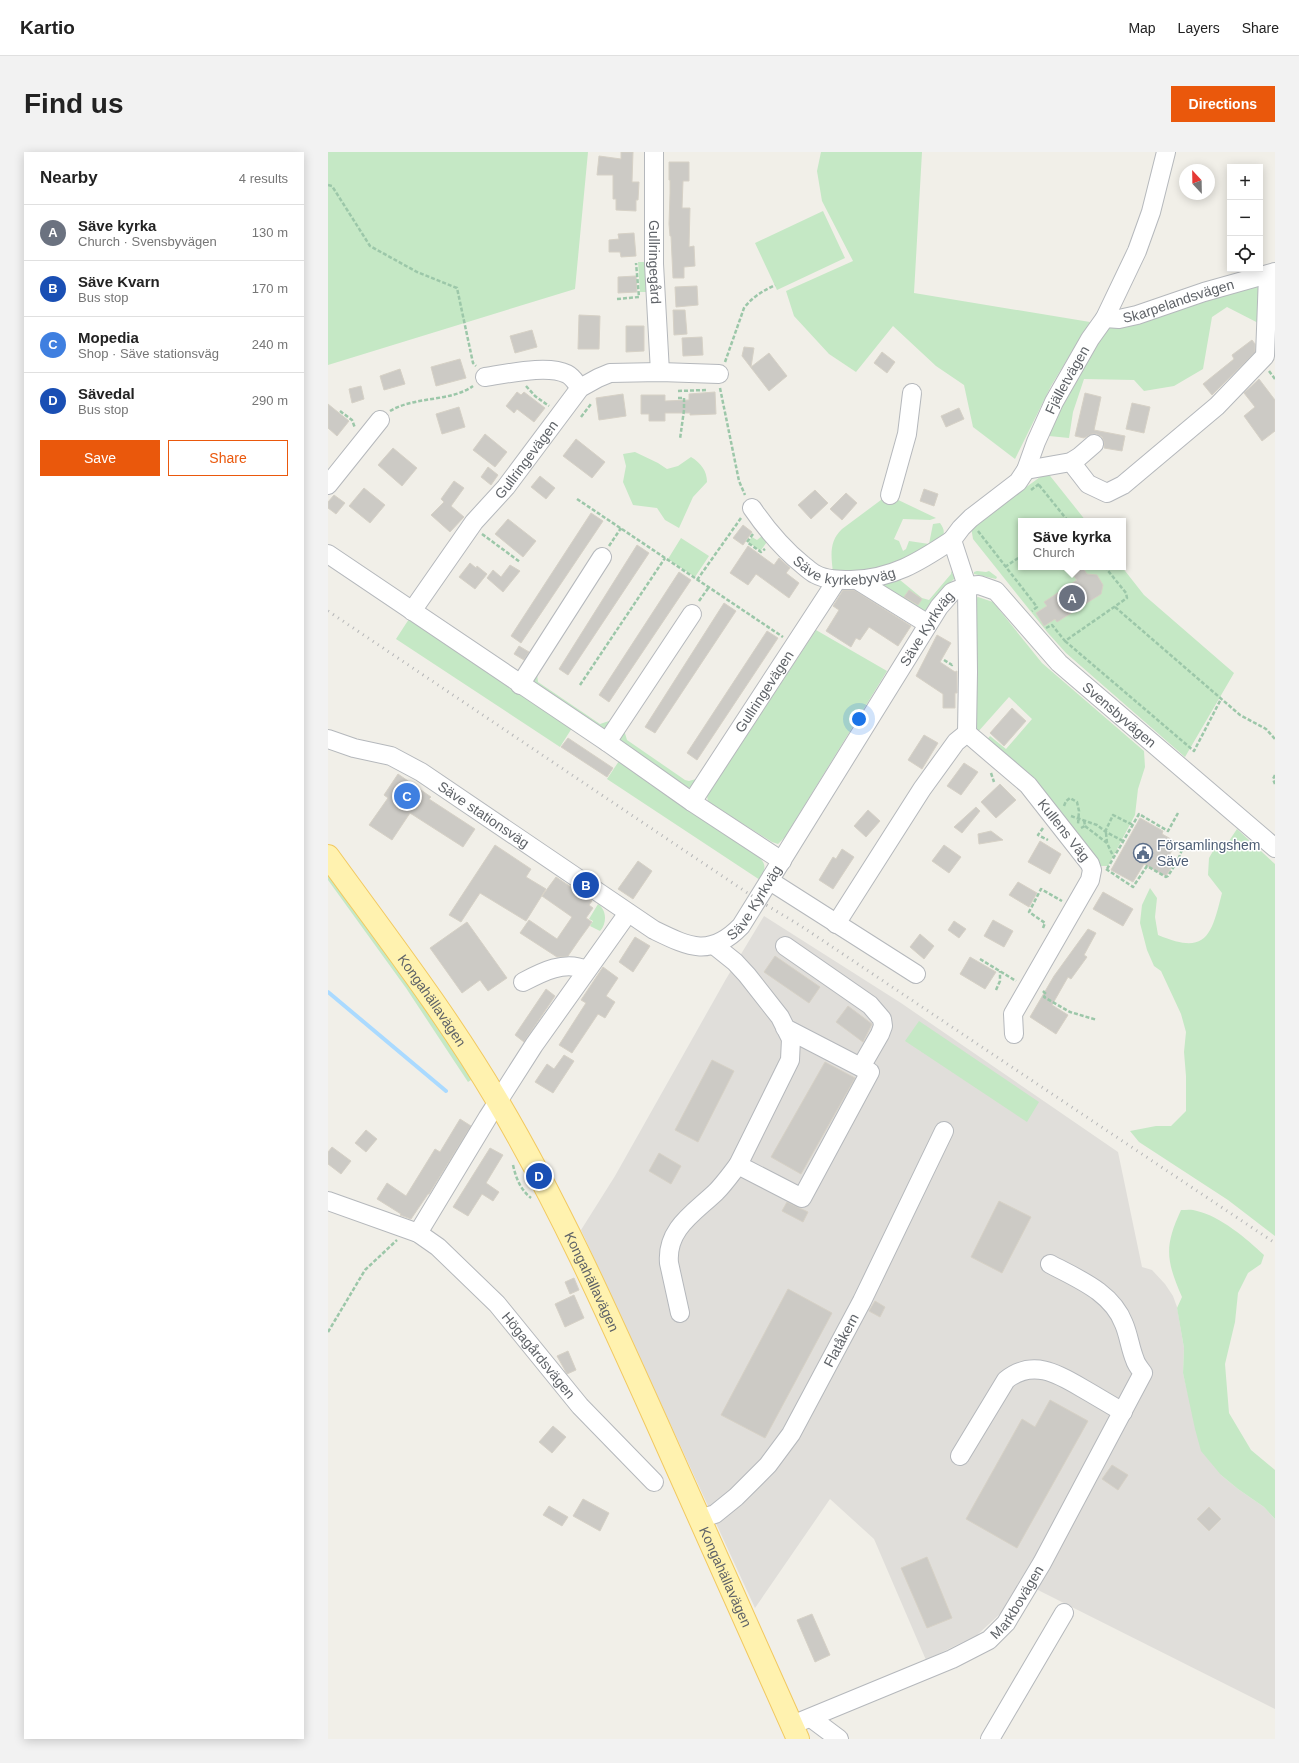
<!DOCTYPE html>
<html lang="en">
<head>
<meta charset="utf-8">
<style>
	:root { --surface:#fff; --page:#f2f2f2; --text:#222; --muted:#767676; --line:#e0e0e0; --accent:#ea580c }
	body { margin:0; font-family:Helvetica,sans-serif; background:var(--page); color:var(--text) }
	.controls { position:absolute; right:12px; top:12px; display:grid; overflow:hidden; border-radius:0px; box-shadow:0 2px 10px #0003 }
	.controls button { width:36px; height:36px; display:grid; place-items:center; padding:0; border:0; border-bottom:1px solid var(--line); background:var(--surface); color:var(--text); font:20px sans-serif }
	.compass { position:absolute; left:851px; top:12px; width:36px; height:36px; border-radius:50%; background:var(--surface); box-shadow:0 2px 10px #0003; rotate:338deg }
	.you { position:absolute; left:531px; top:567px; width:14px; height:14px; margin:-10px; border:3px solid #fff; border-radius:50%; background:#1a73e8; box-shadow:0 0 0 6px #1a73e833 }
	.badge { display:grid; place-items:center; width:26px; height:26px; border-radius:50%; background:var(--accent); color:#fff; font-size:13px; font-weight:700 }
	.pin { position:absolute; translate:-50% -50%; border:2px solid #fff; box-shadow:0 1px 4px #0006 }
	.popup { position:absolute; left:690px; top:366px; width:108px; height:52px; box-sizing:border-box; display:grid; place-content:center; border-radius:0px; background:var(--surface); filter:drop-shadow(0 1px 3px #0005); font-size:13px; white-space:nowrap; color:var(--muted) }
	.popup b { font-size:15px; color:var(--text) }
	.popup::after { content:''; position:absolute; left:50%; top:100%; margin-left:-8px; border:8px solid transparent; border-top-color:var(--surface) }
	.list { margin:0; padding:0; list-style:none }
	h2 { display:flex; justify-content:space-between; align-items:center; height:52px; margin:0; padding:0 16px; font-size:17px }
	h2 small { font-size:13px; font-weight:400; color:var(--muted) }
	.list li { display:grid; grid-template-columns:26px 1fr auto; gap:12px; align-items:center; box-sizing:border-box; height:56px; padding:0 16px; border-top:1px solid var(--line) }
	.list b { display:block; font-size:15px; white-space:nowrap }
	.list p { margin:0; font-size:13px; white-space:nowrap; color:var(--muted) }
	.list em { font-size:13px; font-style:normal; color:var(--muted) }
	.actions { display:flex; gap:8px; padding:12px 16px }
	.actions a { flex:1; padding:9px 0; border:1px solid var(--accent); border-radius:0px; text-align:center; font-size:14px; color:var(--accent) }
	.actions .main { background:var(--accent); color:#fff }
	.icon { flex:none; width:22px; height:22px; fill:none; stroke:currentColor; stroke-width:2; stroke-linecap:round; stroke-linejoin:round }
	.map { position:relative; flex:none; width:947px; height:1587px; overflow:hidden; border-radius:0px }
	header { display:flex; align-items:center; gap:24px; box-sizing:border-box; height:56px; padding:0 20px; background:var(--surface); border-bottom:1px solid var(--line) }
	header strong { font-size:19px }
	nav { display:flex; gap:22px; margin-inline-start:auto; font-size:14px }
	.intro { display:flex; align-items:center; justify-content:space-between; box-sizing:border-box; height:96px; padding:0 24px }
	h1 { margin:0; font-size:28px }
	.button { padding:10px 18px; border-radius:0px; background:var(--accent); color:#fff; font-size:14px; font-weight:700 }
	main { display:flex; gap:24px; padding:0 24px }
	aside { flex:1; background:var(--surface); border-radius:0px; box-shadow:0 2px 10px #0003 }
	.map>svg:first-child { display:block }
	.industrial { fill:#e0deda }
	.green { fill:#c5e8c5 }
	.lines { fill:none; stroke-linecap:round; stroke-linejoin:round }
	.stream { stroke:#aadaff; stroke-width:4 }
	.building { fill:#cccac5; stroke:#d6d1c6 }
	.minor-casing { stroke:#b5b8bc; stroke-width:20 }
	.major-casing { stroke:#f2c960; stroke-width:24 }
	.path { stroke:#9cc7a9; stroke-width:2.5; stroke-dasharray:4 2; stroke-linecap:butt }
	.minor { stroke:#fff; stroke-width:18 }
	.major { stroke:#fff2af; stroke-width:22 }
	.rail { stroke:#b6b7b8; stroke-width:3; stroke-dasharray:1 5; stroke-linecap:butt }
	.labels { text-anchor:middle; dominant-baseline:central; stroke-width:3; stroke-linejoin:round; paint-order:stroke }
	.street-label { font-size:14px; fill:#5f6368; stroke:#fff }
	.service-label { font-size:14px; fill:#4e5e75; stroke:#fff; text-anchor:start }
</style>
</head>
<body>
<header>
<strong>Kartio</strong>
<nav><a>Map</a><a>Layers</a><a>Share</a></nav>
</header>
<div class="intro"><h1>Find us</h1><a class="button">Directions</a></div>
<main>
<aside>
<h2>Nearby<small>4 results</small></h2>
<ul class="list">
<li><span class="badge" style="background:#6b7280">A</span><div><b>Säve kyrka</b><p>Church · Svensbyvägen</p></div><em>130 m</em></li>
<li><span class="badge" style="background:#1a4fb4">B</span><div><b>Säve Kvarn</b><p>Bus stop</p></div><em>170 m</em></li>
<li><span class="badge" style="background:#3f7fe0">C</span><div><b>Mopedia</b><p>Shop · Säve stationsväg</p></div><em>240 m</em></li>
<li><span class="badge" style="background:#1a4fb4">D</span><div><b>Sävedal</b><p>Bus stop</p></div><em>290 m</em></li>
</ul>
<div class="actions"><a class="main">Save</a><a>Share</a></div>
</aside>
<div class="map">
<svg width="947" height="1587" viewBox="0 0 947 1587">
	<rect width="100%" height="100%" fill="#f1efe8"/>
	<path class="industrial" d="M436,764L573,851L790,1000L814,1115L824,1118L837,1132L845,1144L849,1155L856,1196L855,1221L860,1242L893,1323L910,1337L936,1355L947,1367V1557L694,1430L673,1461L649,1483L598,1508L546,1387L502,1347L427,1456L253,1078L287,1024L398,827Z"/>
	<path class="green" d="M0,0H260L247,137L0,213Z
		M493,0H594L586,141L762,170L723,234L687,307L645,275L636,233L608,214L565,174L528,220L501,202L466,164L458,139L525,109L494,49L489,19Z
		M495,59L517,106L449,138L427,91Z
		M310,110H320L321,140H312Z
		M947,127V193L940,176L899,155L884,165L875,217L846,234L816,239L806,228L756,227L745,260L741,286L721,284L732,254L776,179L793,171Z
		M307,300L330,311L339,317L350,314L363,305C373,311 379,319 379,330L365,345L351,376L337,368L329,356L305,353L295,330L298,314L295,302Z
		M719,320L758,369H693V415H794L816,443L906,521L857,605L738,501L720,481L645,387L643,375Z
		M557,345H564L608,366L602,368L575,367L566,387L571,389L575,399L578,397L581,389L601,392L605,372L612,371C615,375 617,379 615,385L558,420H505C503,404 501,389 514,377Z
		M434,384L441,387L433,398H431L420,390L424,385L429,388Z
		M353,386L381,404L367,425L340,407Z
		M623,419L627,426L605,448L595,462L543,430L588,420L572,428L594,446L601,448L623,422Z
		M649,419L658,420L661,419L669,425L668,427L646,422V420Z
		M650,445L665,450L714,511L816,599L817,615L810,637L807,663L780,714H771L657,590L662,584L678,597L704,567L681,545L649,581L643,578L645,447Z
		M81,467L244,576L232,595L68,487Z
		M488,478L559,519L457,685L450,692L444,690L380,650L379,644Z
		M209,522L210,530L272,572L281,569L283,570L280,576L274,577L204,533L201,523Z
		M293,577L296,578L299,588L357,628L361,629L368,627L370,628L368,634L358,636L291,590Z
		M291,609L425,700C437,710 440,713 432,728L279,627Z
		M909,677L947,712V1084L900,1048L811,990L802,979L828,974H843L858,959V924L856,900L858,880L853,862L833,819L826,814L819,798L812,771L814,753L822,736L829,746L827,765L830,783C878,803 883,785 894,741L880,723L881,706L888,694L901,689Z
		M0,715L146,926L140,930L78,836L0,728Z
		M270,752C279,758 279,772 272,779L262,774L265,769L261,767Z
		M591,869L711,950L699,970L577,889Z
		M853,1058C858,1058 864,1057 869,1059C892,1064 919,1087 936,1103L933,1112L920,1121L910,1141L907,1170L897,1212L901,1261L923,1298L947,1318V1367L936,1355L910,1337L893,1323L873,1299L867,1277L855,1221L856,1196L849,1156L854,1145C838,1108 836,1095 853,1058Z"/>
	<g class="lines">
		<path class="stream" d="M0,840L118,939"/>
	</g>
	<path class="building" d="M293,0H305L304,30H311L310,48H308V59L288,58V47H285V23H269L271,4L293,7Z
		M341,10H361V29H355L354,56H362L361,95L366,94L367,114L356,115V126H345L343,84H342L341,72L342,42V28H341Z
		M306,81L308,104L293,105L292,100H281V88L291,87L290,82Z
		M308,124L309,140L290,141V125Z
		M369,134L370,153L348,155L347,135Z
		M345,158H357L359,182L346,183Z
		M251,163L272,164L271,197H250Z
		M298,174H316V199L298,200Z
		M204,178L209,195L187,201L182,184Z
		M374,185L375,203L355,204L354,186Z
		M924,188L927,192V200L884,243L875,232L906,207L904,203Z
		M416,195L426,196L423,215L441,201L459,224L441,239L414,204Z
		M554,200L567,210L559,221L546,211Z
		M132,207L138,226L108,234L103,215Z
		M72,217L77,232L56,238L52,224Z
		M931,227L947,248V279L934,289L916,264L927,255L916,241Z
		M33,234L36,247L24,251L21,237Z
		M189,240L193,243L196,240L217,256L206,270L189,257L186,261L178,254Z
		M387,240L388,262L362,263V261H337V269H321V262H313V243H337V249L361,248V242Z
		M757,241L773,245L766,278L797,284L794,299L776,296V290L774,285L769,282H764L756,286L747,284Z
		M295,242L298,264L271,268L268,246Z
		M804,251L822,255L816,281L798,277Z
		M0,252L21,269L9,284L0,276Z
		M131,255L137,275L114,282L108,262Z
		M631,256L636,267L618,275L613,264Z
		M157,282L179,300L167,315L145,298Z
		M248,287L277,310L264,326L235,304Z
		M65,296L89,316L74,334L50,313Z
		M160,315L170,323L163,333L153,325Z
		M212,324L227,336L218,347L203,335Z
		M126,329L136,336L123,354L136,365L122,380L103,363L116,350L113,347Z
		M36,336L57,353L42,371L21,354Z
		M596,337L610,342L606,354L592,349Z
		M487,338L500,351L483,367L470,353Z
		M518,341L529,351L514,368L502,357Z
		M6,343L17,351L8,362L0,356V350Z
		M263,361L275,369L193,491L183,484Z
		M180,367L208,389L195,405L167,382Z
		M415,373L424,380L415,393L405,386Z
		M309,393L321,401L240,523L231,517Z
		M420,394L446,413L451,406L462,416L458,421L471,431L461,446L428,422L420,433L402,421Z
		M142,411L148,416L149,414L159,422L147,437L131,425Z
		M182,413L192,419L175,440L159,426L165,418L173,425Z
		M754,415L759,422L769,423L775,433L773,442L729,470L727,467L716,474L708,461L719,454L716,450L749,428L744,422Z
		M351,420L363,428L281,550L271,543Z
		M515,438H526L583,474L570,494L541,475L532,488L528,486L523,495L498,479L511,458L505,454Z
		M581,438L594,447L590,453L576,445Z
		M396,451L408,459L327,581L317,575Z
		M439,479L450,486L369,608L359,601Z
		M609,483L623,491L612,510L627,520L629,519V541H627V556H615V542L588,524Z
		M191,494L201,500L196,508L186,502Z
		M684,556L698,569L676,594L662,581Z
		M596,583L610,591L594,617L580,608Z
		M240,586L285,616L279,625L233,595Z
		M636,611L650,620L633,643L619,634Z
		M70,622L103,645L101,647L147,677L135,695L82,661L64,688L41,673L60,646L56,643Z
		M672,632L688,648L668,666L653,650Z
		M648,655L652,659L634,681L626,675Z
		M540,658L552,669L538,685L526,674Z
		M812,666L835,679L834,682L848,690L841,704L848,708L838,724L816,712L805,730L783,718Z
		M663,679L675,688L651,692L650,682Z
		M712,689L733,702L722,722L700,710Z
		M167,693L203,717L198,725L218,737L198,769L152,741L133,770L121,763Z
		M616,693L633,705L621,721L604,709Z
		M514,697L526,705L505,737L491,728L505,705L508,707Z
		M310,709L324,719L305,747L290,737Z
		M228,725L264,749L261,753L265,756L258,766L264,770L251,788L240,804L229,805L192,781L201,768L229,787L244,765L214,744Z
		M690,730L709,741L701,755L681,743Z
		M775,740L805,757L795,774L765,757Z
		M665,768L685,779L676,795L656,784Z
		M626,769L638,777L631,786L620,778Z
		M139,770L179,826L160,839L152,828L134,841L102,796Z
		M760,777L768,781L756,803L759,805L743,827L740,825L724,853L740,863L728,882L702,865L726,824Z
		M592,782L606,794L596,807L582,795Z
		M307,785L322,794L305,820L291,810Z
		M447,804L492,835L481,851L436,820Z
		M642,805L668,820L657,837L632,822Z
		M275,815L290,826L278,844L287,850L277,866L270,862L244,901L231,893L258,851L253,848Z
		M218,837L227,844L196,890L187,883Z
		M520,854L544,872L535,890L508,870Z
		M236,903L246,909L225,941L207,930L219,912L226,917Z
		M384,908L406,919L370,990L347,978Z
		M497,910L527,926L473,1022L443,1005Z
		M132,967L143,974L101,1042H100L83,1067L72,1063L73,1062L49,1047L59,1031L78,1044L107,997L112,1000Z
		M38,978L49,987L38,1000L27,991Z
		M4,995L23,1009L13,1022L0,1012V1000Z
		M162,996L175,1003L158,1031L171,1040L165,1049L154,1042L140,1064L125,1055Z
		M331,1001L353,1014L343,1032L321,1019Z
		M671,1049L703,1065L674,1121L643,1105Z
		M459,1050L480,1060L475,1070L454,1059Z
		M246,1126L251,1138L242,1142L237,1130Z
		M460,1137L504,1161L437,1286L393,1263Z
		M246,1143L256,1166L237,1175L227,1152Z
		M547,1149L557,1155L552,1165L541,1159Z
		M240,1199L248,1218L239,1222L229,1204Z
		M722,1248L760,1269L689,1396L638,1367L694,1267L707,1275Z
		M225,1274L238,1285L224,1301L211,1290Z
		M784,1313L800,1323L790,1338L774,1327Z
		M255,1347L281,1361L272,1379L245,1364Z
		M221,1354L240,1365L234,1374L215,1363Z
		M881,1355L893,1367L881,1379L869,1367Z
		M599,1405L624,1466L599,1476L573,1416Z
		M484,1462L502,1503L487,1510L469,1468Z"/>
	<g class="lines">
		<g class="minor-casing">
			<g id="minor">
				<path id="s1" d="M326,0V112L332,220"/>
				<path id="s2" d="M777,166L791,167L809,163L876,140L947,120"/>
				<path d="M157,225C179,222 219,212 239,222C245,225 248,231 252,236"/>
				<path d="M743,310L760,332L779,341L795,333L889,254L937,204L940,123"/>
				<path d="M698,318L743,310L751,305L766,292"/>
				<path d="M0,333L52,268"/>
				<path d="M562,343L579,282L584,241"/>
				<path id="s3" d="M424,356C439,378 454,396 475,413C479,416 483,420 487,422C498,428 511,428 523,428C564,427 591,410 624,388"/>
				<path d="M0,402L279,590L364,650L454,709"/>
				<path d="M529,428L600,472"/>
				<path id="s4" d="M84,459L146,370L178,335L252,236L270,226L282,221L332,220L391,222"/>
				<path d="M192,533L274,405"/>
				<path id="s5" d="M0,587L26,596L63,604L93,620L326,778C361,795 382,806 413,774L611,455L624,440L639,434L651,433L668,439L731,511L947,696"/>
				<path d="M279,590L364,462"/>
				<path id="s6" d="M364,650L509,428"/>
				<path d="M442,729L588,822"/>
				<path d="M508,772L594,637L628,590L639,581"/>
				<path d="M387,794L407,810L419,823L452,865L463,887L462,908L410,1013L474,1046L542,920L457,876"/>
				<path d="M457,794L542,853L554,867L555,874L552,882L533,915"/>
				<path d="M195,830C214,820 237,808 258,818"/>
				<path id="s7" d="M686,882L685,862L762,728L764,718L762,712L700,633L639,581L640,520L639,434L624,388L633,376L643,366L690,330L698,318L708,290L726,250L762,187L777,166L809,99L823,60L838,0"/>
				<path id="s8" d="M0,1049L90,1081L110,1095L169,1152L252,1254L326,1330"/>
				<path d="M90,1081L160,965L206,893L300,761"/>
				<path d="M352,1161L341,1111C338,1077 366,1061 388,1040C396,1032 403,1022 410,1013"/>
				<path d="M632,1304L678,1228C704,1207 729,1221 754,1236C768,1244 781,1252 795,1260"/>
				<path id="s9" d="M371,1367L387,1362L408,1345L440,1313L463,1282L534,1149L616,979"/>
				<path d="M483,1566L511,1587"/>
				<path id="s10" d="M464,1573L624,1507L661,1488L678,1471L714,1411L815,1221C812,1217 808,1212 807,1208C802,1196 801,1184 796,1172C784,1140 750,1127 722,1112"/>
				<path d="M662,1587L736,1461"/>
			</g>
		</g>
		<g class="major-casing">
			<g id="major">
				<path id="s11" d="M0,704C58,784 119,863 169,948C230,1051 279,1160 328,1269C375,1375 423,1481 470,1587"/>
			</g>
		</g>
		<path class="path" d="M0,33L4,34L42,94L89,120L129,136L145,211L148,214
			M289,147L311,145L308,111
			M397,210L416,156C424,145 435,139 447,133
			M941,219L947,227
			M198,234L207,244L221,254
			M392,236L411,329L417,343
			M350,239L378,238
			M350,246H356V258L352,287
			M12,259L24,268L27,276
			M62,259C87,244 123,250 145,234
			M253,265L263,252
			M711,333L740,369
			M703,338L711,332
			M249,347L455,485
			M650,379L709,455L704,459
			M154,382L192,410
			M425,382L419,390L433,400L437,397
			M281,394L293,376
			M677,415L693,404
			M369,428L413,366
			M371,449L381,435
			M787,455L912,563L938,577L947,587
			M718,476L724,473L737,489L799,446L798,441L777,415
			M737,489L866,599L893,547
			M616,508L624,513L625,512
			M252,533L337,406
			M663,621L666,630
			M947,623L945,627L947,632
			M736,654L738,649L742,646L749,650L751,659L750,672
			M743,664L769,673L778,680L795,689
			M757,674L779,691L786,706
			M715,676L710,683L720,688
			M753,676L757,674L756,668
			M777,680L785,663L805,673
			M778,681L779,691
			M778,717L805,735L819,714L838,725L840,724L850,708L855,695
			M779,717L811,662L840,679L850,661
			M715,776L717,771L701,760L713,737L734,749
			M652,807L688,829
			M668,838L672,829V819
			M715,839L718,842L716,845L742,860L769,868
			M185,1013C188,1026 192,1037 203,1046
			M0,1180L37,1118L69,1088"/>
		<use href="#minor" class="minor"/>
		<use href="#major" class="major"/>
		<path class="rail" d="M0,459L430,748L473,774L947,1091"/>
	</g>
	<defs>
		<g id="civic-ring" transform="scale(1)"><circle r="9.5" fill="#fff" stroke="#5c6f8a" stroke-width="1.5"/><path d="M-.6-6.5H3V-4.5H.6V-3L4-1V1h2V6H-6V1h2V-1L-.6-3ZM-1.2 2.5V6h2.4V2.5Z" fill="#5c6f8a"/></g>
	</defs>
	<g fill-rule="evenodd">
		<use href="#civic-ring" x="815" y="701"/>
	</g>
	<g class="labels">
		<g class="street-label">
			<text stroke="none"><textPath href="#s1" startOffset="110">Gullringegård</textPath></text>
			<text stroke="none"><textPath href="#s2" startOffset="76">Skarpelandsvägen</textPath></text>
			<text stroke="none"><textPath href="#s7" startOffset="769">Fjälletvägen</textPath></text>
			<text stroke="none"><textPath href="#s4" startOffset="190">Gullringevägen</textPath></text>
			<text stroke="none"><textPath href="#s3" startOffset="120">Säve kyrkebyväg</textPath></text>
			<text stroke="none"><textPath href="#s5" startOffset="828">Säve Kyrkväg</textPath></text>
			<text stroke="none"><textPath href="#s6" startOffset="132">Gullringevägen</textPath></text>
			<text stroke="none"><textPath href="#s5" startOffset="1094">Svensbyvägen</textPath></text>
			<text stroke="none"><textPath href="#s5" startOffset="175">Säve stationsväg</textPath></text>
			<text transform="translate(736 678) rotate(52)">Kullens Väg</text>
			<text stroke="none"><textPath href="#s5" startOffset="504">Säve Kyrkväg</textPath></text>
			<text stroke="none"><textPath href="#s11" startOffset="178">Kongahällavägen</textPath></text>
			<text stroke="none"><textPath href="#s11" startOffset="502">Kongahällavägen</textPath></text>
			<text stroke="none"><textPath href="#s9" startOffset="234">Flatåkern</textPath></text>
			<text stroke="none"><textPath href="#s8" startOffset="268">Högagårdsvägen</textPath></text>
			<text stroke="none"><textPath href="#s11" startOffset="826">Kongahällavägen</textPath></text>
			<text stroke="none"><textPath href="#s10" startOffset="262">Markbovägen</textPath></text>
		</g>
		<g class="service-label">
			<text x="829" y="693">Församlingshem<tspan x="829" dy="16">Säve</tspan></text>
		</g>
	</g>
</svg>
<div class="controls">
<button>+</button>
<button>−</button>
<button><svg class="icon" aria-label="locate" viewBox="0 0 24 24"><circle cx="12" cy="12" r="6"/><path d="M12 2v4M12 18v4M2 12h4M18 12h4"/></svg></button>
</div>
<svg class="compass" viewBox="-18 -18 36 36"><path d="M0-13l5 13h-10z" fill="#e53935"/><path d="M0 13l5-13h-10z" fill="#767676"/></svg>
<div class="you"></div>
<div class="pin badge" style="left:744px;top:446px;background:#6b7280">A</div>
<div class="popup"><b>Säve kyrka</b>Church</div>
<div class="pin badge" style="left:258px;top:733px;background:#1a4fb4">B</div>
<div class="pin badge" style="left:79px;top:644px;background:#3f7fe0">C</div>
<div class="pin badge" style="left:211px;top:1024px;background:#1a4fb4">D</div>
</div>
</main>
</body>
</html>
